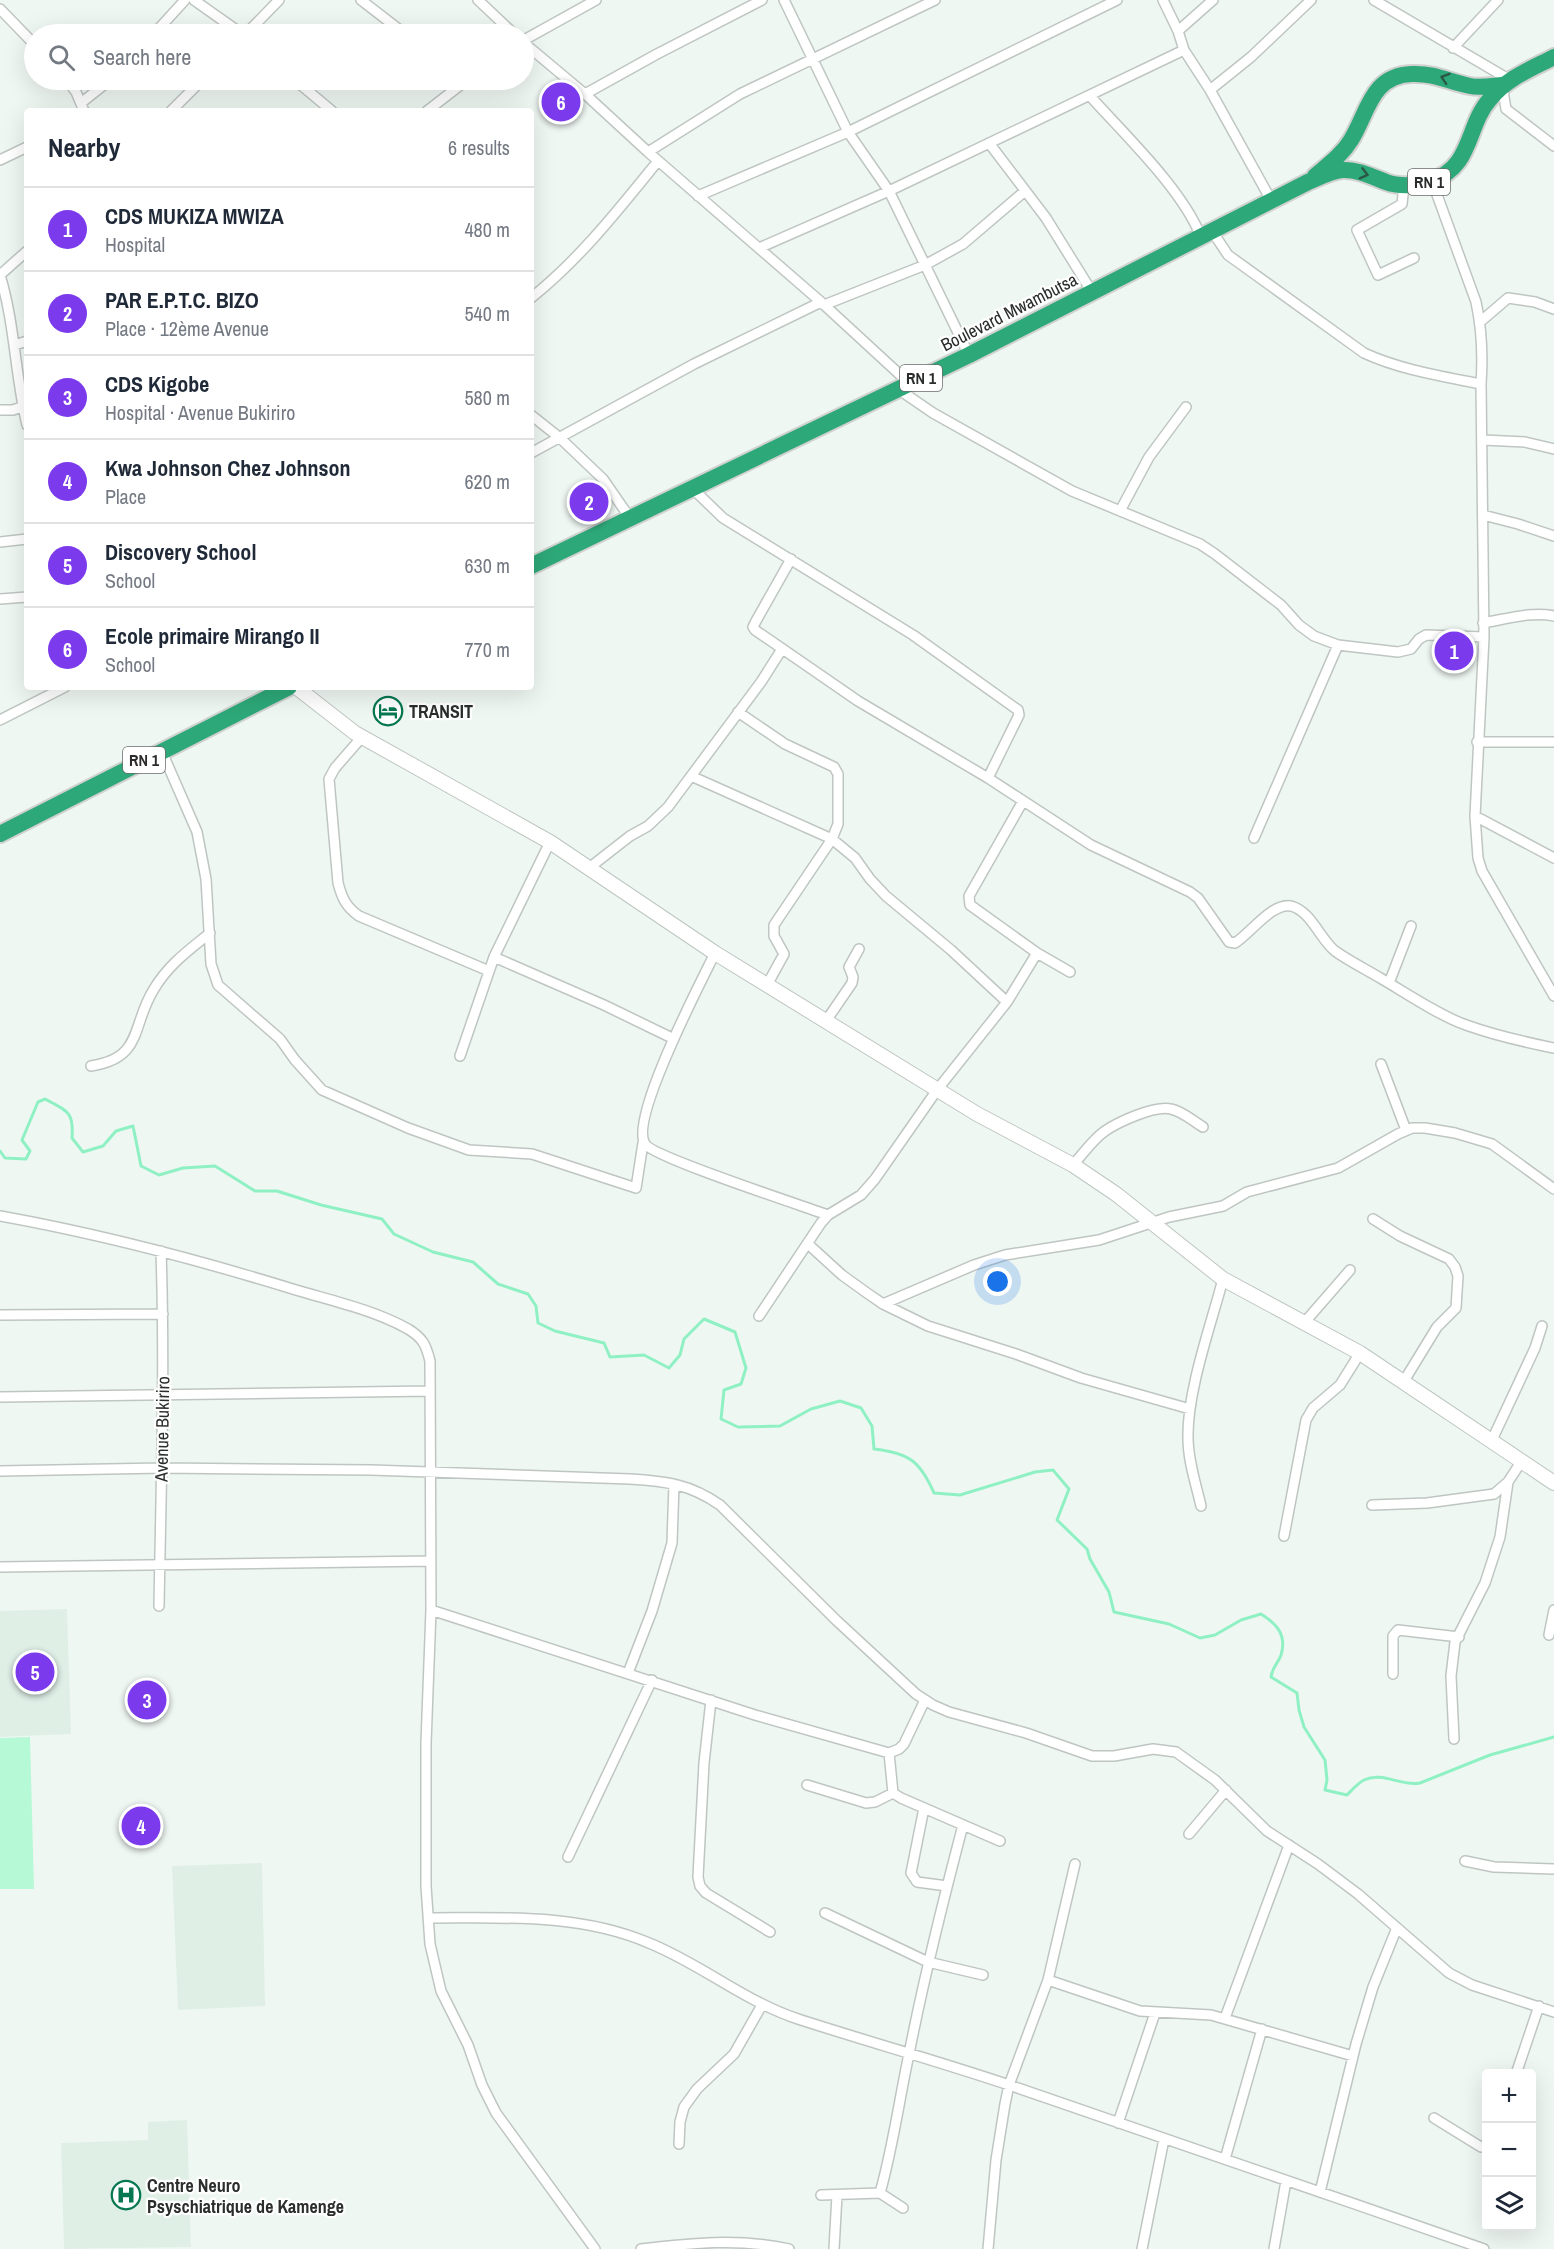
<!DOCTYPE html>
<html lang="en">
<head>
<meta charset="utf-8">
<style>
	:root { --surface:#fff; --page:#f6f6f7; --text:#1f2937; --muted:#747a83; --line:#e0e1e3; --accent:#7c3aed }
	body { margin:0; font-family:"Archivo Narrow",sans-serif; background:var(--page); color:var(--text) }
	.controls { position:absolute; right:18px; bottom:18px; display:grid; overflow:hidden; border-radius:6px; box-shadow:0 6px 24px #0002 }
	.controls button { width:54px; height:54px; display:grid; place-items:center; padding:0; border:0; border-bottom:2px solid var(--line); background:var(--surface); color:var(--text); font:30px sans-serif }
	.you { position:absolute; left:998px; top:1282px; width:21px; height:21px; margin:-15px; border:4px solid #fff; border-radius:50%; background:#1a73e8; box-shadow:0 0 0 9px #1a73e833 }
	.badge { display:grid; place-items:center; width:39px; height:39px; border-radius:50%; background:var(--accent); color:#fff; font-size:20px; font-weight:700 }
	.pin { position:absolute; translate:-50% -50%; border:3px solid #fff; box-shadow:0 2px 6px #0006 }
	.list { margin:0; padding:0; list-style:none }
	h2 { display:flex; justify-content:space-between; align-items:center; height:78px; margin:0; padding:0 24px; font-size:26px }
	h2 small { font-size:20px; font-weight:400; color:var(--muted) }
	.list li { display:grid; grid-template-columns:39px 1fr auto; gap:18px; align-items:center; box-sizing:border-box; height:84px; padding:0 24px; border-top:2px solid var(--line) }
	.list b { display:block; font-size:22px; white-space:nowrap }
	.list p { margin:0; font-size:20px; white-space:nowrap; color:var(--muted) }
	.list em { font-size:20px; font-style:normal; color:var(--muted) }
	.icon { flex:none; width:33px; height:33px; fill:none; stroke:currentColor; stroke-width:2; stroke-linecap:round; stroke-linejoin:round }
	.map { position:relative; flex:none; width:1554px; height:2249px; overflow:hidden }
	.search { position:absolute; background:var(--surface); box-shadow:0 6px 24px #0002; left:24px; top:24px; width:510px; height:66px; display:flex; align-items:center; gap:15px; box-sizing:border-box; padding:0 21px; border-radius:33px; color:var(--muted); font-size:22px }
	.panel { position:absolute; background:var(--surface); box-shadow:0 6px 24px #0002; left:24px; top:108px; width:510px; height:582px; border-radius:6px }
	.map>svg:first-child { display:block }
	.built { fill:#dfefe6 }
	.green { fill:#b6f9d7 }
	.lines { fill:none; stroke-linecap:round; stroke-linejoin:round }
	.stream { stroke:#8ff1c3; stroke-width:3 }
	.street-casing { stroke:#bfc6c2; stroke-width:12 }
	.secondary-casing { stroke:#bfc6c2; stroke-width:16 }
	.highway-casing { stroke:#d0d1d0; stroke-width:20 }
	.street { stroke:#fff; stroke-width:9 }
	.secondary { stroke:#fff; stroke-width:14 }
	.highway { stroke:#2da878; stroke-width:16 }
	.oneway { stroke:#2b5846 }
	.labels { text-anchor:middle; dominant-baseline:central; stroke-width:4.5; stroke-linejoin:round; paint-order:stroke }
	.shield { fill:#fff; stroke:#6a6c6b; stroke-width:1.5 }
	.shield-label { font-size:16px; font-weight:bold; fill:#2a2d2b }
	.street-label { font-size:18px; fill:#2a2d2b; stroke:#fff }
	.poi-label { font-size:18px; font-weight:bold; fill:#2a2d2b; stroke:#fff; text-anchor:start }
</style>
</head>
<body>
<div class="map">
<svg width="1554" height="2249" viewBox="0 0 1554 2249">
	<rect width="100%" height="100%" fill="#eff7f3"/>
	<path class="built" d="M1445,638L1467,643L1465,664L1440,659Z
		M67,1609L71,1734L0,1737V1611Z
		M262,1863L265,2006L178,2010L172,1866Z
		M187,2120L191,2247L64,2249L61,2143L148,2140V2122Z"/>
	<path class="green" d="M30,1737L34,1889H0V1738Z"/>
	<g class="lines">
		<path class="stream" d="M0,1151L5,1158L26,1159L30,1151L22,1140L38,1102L45,1099C67,1111 74,1111 72,1138L83,1152L103,1146L116,1131L133,1126L141,1166L159,1175L183,1168L215,1166L255,1191H277L321,1205L382,1219L394,1234L433,1252L473,1262L498,1284L528,1294L536,1306L538,1323L555,1331L604,1343L610,1357L644,1355L669,1368L680,1355L684,1339L704,1319L735,1332L746,1368L741,1384L724,1390L721,1419L738,1427L780,1426L811,1409L840,1401L861,1408L872,1426L874,1449C909,1453 920,1461 934,1493L960,1495L1035,1472L1053,1470L1069,1489L1057,1520L1087,1549L1090,1559L1109,1592L1114,1612L1169,1624L1200,1638L1215,1635L1241,1620L1261,1614C1277,1624 1287,1635 1281,1655C1278,1664 1273,1665 1271,1677L1297,1693L1299,1710L1304,1727L1325,1760L1327,1780L1325,1790L1347,1795C1352,1790 1358,1783 1364,1780C1383,1771 1401,1787 1420,1783L1490,1755L1554,1737"/>
		<g class="street-casing">
			<path id="street" d="M194,0L242,34
				M361,0L405,34
				M478,0L514,34
				M784,0L848,132L889,191L969,355
				M1163,0L1178,31L1184,50L1210,90L1271,200
				M1374,0L1510,80
				M0,9L34,44
				M1178,31L1213,0
				M154,34L185,0
				M246,34L279,0
				M524,40L596,0
				M524,43L585,94L648,152L821,302L909,383
				M1453,48L1498,0
				M67,80L76,92L84,111
				M295,80L332,111
				M1502,85L1506,109L1554,146
				M1210,90L1251,57L1311,0
				M585,94L657,54L762,0
				M1090,96C1124,134 1183,190 1201,237
				M81,103L110,80
				M171,111L202,80
				M427,111L467,80
				M989,143L1046,218L1092,292
				M648,152L740,94L935,0
				M0,160L27,147
				M1432,181L1476,302C1482,330 1483,356 1481,384L1484,637L1475,816L1478,858L1482,871L1554,996
				M1404,185L1402,204L1357,230L1378,275L1414,258
				M698,196L848,132L1117,0
				M1212,231L1228,255L1364,353C1401,370 1441,376 1481,384
				M759,248L889,191L1184,50
				M0,275C15,324 15,375 27,425
				M0,275L27,251
				M531,298C580,259 619,209 658,161
				M824,305L925,265L963,244L1025,191
				M1480,322L1508,298L1535,302L1554,309
				M15,345L27,341
				M898,389L933,413L1072,491L1200,544L1215,554L1281,605L1299,625L1314,636L1338,645L1398,652L1411,649L1419,639L1426,635L1484,637
				M0,410H13L27,405
				M531,415L560,438L603,479L630,518
				M1483,440L1525,442L1554,449
				M531,453L694,364L821,302
				M692,488L723,518L913,635L1018,710L1019,715L988,778
				M1120,511L1149,457L1186,407
				M1483,515L1518,524L1554,536
				M0,542L27,539
				M791,559L756,621L753,627L755,630L858,701L988,778L1091,845L1190,892L1198,898L1229,942L1235,943C1251,933 1271,903 1291,906C1311,911 1320,939 1335,951C1349,961 1367,970 1382,979C1406,993 1440,1016 1466,1025C1494,1035 1524,1042 1554,1048
				M0,599L27,597
				M1483,623C1506,619 1532,611 1554,616
				M738,712L785,744L834,767L838,774V824L832,839L774,925V936L784,954L767,985
				M0,720L65,687
				M362,737L335,768L329,779L338,883C342,898 346,907 359,916L489,971
				M1477,742H1554
				M162,752L197,832L206,879L211,964L218,985L280,1039L295,1060L322,1090L408,1128L469,1150L532,1154L636,1188L643,1143
				M691,776L832,839L855,858L870,879L886,896L951,950L1007,1002
				M1023,801L969,896L970,905L1037,953L1070,972
				M1475,816L1554,858
				M1254,838L1338,645
				M589,868L630,836L648,826L668,807L761,682L782,649
				M715,953C701,982 629,1119 645,1144C653,1157 803,1206 828,1215
				M494,957L604,1005L672,1038
				M1389,983L1411,926
				M826,1021L852,983L853,977L849,967L859,949
				M460,1056L494,957L550,842
				M1381,1064L1406,1130
				M91,1066C144,1058 131,1025 154,989C168,965 189,950 210,933
				M1073,1165C1083,1154 1093,1139 1105,1131C1118,1122 1155,1105 1171,1109C1182,1111 1193,1121 1203,1127
				M0,1216C100,1234 199,1260 296,1290C333,1301 374,1310 408,1329C423,1338 426,1345 430,1361L431,1610L426,1743V1886L430,1944L441,1991L468,2045L482,2085L496,2113L595,2249
				M1373,1219L1400,1236L1449,1259L1455,1267L1458,1276L1456,1308L1437,1327L1404,1381
				M808,1244L842,1275L867,1293L883,1304L928,1326L1016,1354L1081,1378L1190,1409
				M883,1304L974,1265L1005,1255L1099,1240L1169,1217L1223,1206L1247,1192L1338,1168L1398,1134L1412,1128H1425L1455,1133L1492,1144L1554,1189
				M0,1315L163,1314
				M759,1316L821,1223L828,1215L861,1195L875,1179L937,1090L1007,1002L1037,953
				M1304,1323L1350,1270
				M0,1397L430,1391
				M1492,1440L1535,1348L1542,1326
				M0,1471L162,1468L371,1470L630,1479C665,1481 690,1484 720,1505L836,1620L916,1694L933,1705L949,1712L1026,1733L1092,1756H1114L1153,1749L1176,1752L1215,1780L1267,1831L1318,1864L1358,1894L1449,1973L1472,1985L1554,2012
				M1372,1505L1427,1503L1494,1494L1508,1482L1521,1462
				M1201,1506C1196,1484 1188,1461 1188,1438C1187,1391 1211,1325 1223,1279
				M1284,1536L1306,1420L1313,1408L1340,1385L1360,1353
				M0,1567L431,1561
				M159,1606C161,1488 165,1370 161,1251
				M431,1610L755,1715L889,1753L899,1749L904,1744L925,1700
				M1549,1635L1554,1610
				M628,1673L652,1611L672,1543L674,1484
				M1393,1674V1636L1398,1630L1459,1637
				M711,1700L704,1763L698,1877L700,1886L706,1893L770,1932
				M1454,1739L1451,1676L1455,1642L1485,1583L1500,1537L1508,1482
				M889,1753L893,1793L901,1798L1000,1841
				M807,1785L866,1803L875,1802L893,1793
				M924,1808L911,1873L917,1882L947,1886
				M1189,1834L1226,1790
				M568,1857L652,1680
				M1465,1861L1494,1867L1554,1869
				M825,1913L928,1962L983,1975
				M428,1918C502,1918 579,1913 649,1943C701,1964 744,2001 798,2019C869,2042 941,2062 1012,2086C1170,2140 1327,2194 1484,2249
				M1048,1980L1075,1864
				M1225,2018L1289,1845
				M1516,2074L1539,2006
				M1434,2118L1481,2147L1486,2146
				M1118,2123L1155,2013
				M679,2144L680,2122L684,2107L697,2089L734,2054L762,2005
				M1225,2159L1262,2029
				M1320,2192L1356,2044L1373,1987L1396,1930
				M880,2193C893,2147 899,2101 909,2054C924,1977 943,1901 963,1825
				M821,2195L880,2193L903,2208
				M641,2249C691,2243 739,2238 789,2249
				M834,2249L837,2195
				M988,2249L996,2160L1005,2104L1009,2085L1048,1980L1140,2011L1211,2015L1353,2056
				M1142,2249L1164,2139
				M1274,2249L1286,2181"/>
		</g>
		<g class="secondary-casing">
			<path id="secondary" d="M296,687L355,733L550,842L715,953L977,1114L1073,1165L1116,1194L1223,1279L1360,1353L1554,1483"/>
		</g>
		<g class="highway-casing">
			<path id="highway" d="M1315,176C1328,165 1342,155 1351,140C1368,113 1371,75 1412,74C1435,73 1449,82 1470,86C1480,88 1491,86 1502,85
				M531,566L969,355L1308,182C1318,178 1331,171 1342,170C1357,169 1373,177 1386,182C1399,187 1418,186 1431,181C1473,167 1466,126 1490,99C1507,78 1531,69 1554,57
				M0,834L289,687"/>
		</g>
		<use href="#street" class="street"/>
		<use href="#secondary" class="secondary"/>
		<use href="#highway" class="highway"/>
	</g>
	<defs><path id="oneway-chevron" d="M-2-3.5L2.5 0L-2 3.5" fill="none" stroke-width="1.6" stroke-linecap="round" stroke-linejoin="round" transform="scale(1.5)"/></defs>
	<g class="oneway">
		<use href="#oneway-chevron" transform="translate(1445 78) rotate(-162)"/>
		<use href="#oneway-chevron" transform="translate(1364 174) rotate(15)"/>
	</g>
	<defs>
		<g id="hotel-ring" transform="scale(1.5)"><circle r="9.5" fill="#fff" stroke="#077751" stroke-width="1.5"/><path d="M-6-4.5h1.5V1H6V5H4.5V3h-9V5H-6ZM-4 0a1.8 1.8 0 1 1 3.6 0ZM.5 0V-2.5h3Q6-2.5 6 0Z" fill="#077751"/></g>
		<g id="hospital-ring" transform="scale(1.5)"><circle r="9.5" fill="#fff" stroke="#077751" stroke-width="1.5"/><path d="M-5-5h3v3.5h4V-5h3V5h-3V1.5h-4V5h-3Z" fill="#077751"/></g>
	</defs>
	<g fill-rule="evenodd">
		<use href="#hotel-ring" x="388" y="711"/>
		<use href="#hospital-ring" x="126" y="2195"/>
	</g>
	<g class="labels">
		<g class="shield">
			<rect x="1408" y="169" width="42" height="26" rx="4.5"/>
			<rect x="900" y="365" width="42" height="26" rx="4.5"/>
			<rect x="123" y="747" width="42" height="26" rx="4.5"/>
		</g>
		<g class="shield-label">
			<text x="1429" y="182">RN 1</text>
			<text x="921" y="378">RN 1</text>
			<text x="144" y="760">RN 1</text>
		</g>
		<g class="street-label">
			<text transform="translate(1009 312) rotate(-27)">Boulevard Mwambutsa</text>
			<text transform="translate(162 1429) rotate(-89)">Avenue Bukiriro</text>
		</g>
		<g class="poi-label">
			<text x="409" y="711">TRANSIT</text>
			<text x="147" y="2185">Centre Neuro<tspan x="147" dy="21">Psyschiatrique de Kamenge</tspan></text>
		</g>
	</g>
</svg>
<div class="controls">
<button>+</button>
<button>−</button>
<button><svg class="icon" aria-label="layers" viewBox="0 0 24 24"><path d="M12 4l9 5-9 5-9-5zM3 14l9 5 9-5"/></svg></button>
</div>
<div class="you"></div>
<div class="pin badge" style="left:1454px;top:651px">1</div>
<div class="pin badge" style="left:589px;top:502px">2</div>
<div class="pin badge" style="left:147px;top:1700px">3</div>
<div class="pin badge" style="left:141px;top:1826px">4</div>
<div class="pin badge" style="left:35px;top:1672px">5</div>
<div class="pin badge" style="left:561px;top:102px">6</div>
<div class="search"><svg class="icon" aria-label="search" viewBox="0 0 24 24"><circle cx="10" cy="10" r="6"/><path d="M15 15l6 6"/></svg>Search here</div>
<section class="panel">
<h2>Nearby<small>6 results</small></h2>
<ul class="list">
<li><span class="badge">1</span><div><b>CDS MUKIZA MWIZA</b><p>Hospital</p></div><em>480 m</em></li>
<li><span class="badge">2</span><div><b>PAR E.P.T.C. BIZO</b><p>Place · 12ème Avenue</p></div><em>540 m</em></li>
<li><span class="badge">3</span><div><b>CDS Kigobe</b><p>Hospital · Avenue Bukiriro</p></div><em>580 m</em></li>
<li><span class="badge">4</span><div><b>Kwa Johnson Chez Johnson</b><p>Place</p></div><em>620 m</em></li>
<li><span class="badge">5</span><div><b>Discovery School</b><p>School</p></div><em>630 m</em></li>
<li><span class="badge">6</span><div><b>Ecole primaire Mirango II</b><p>School</p></div><em>770 m</em></li>
</ul>
</section>
</div>
</body>
</html>
